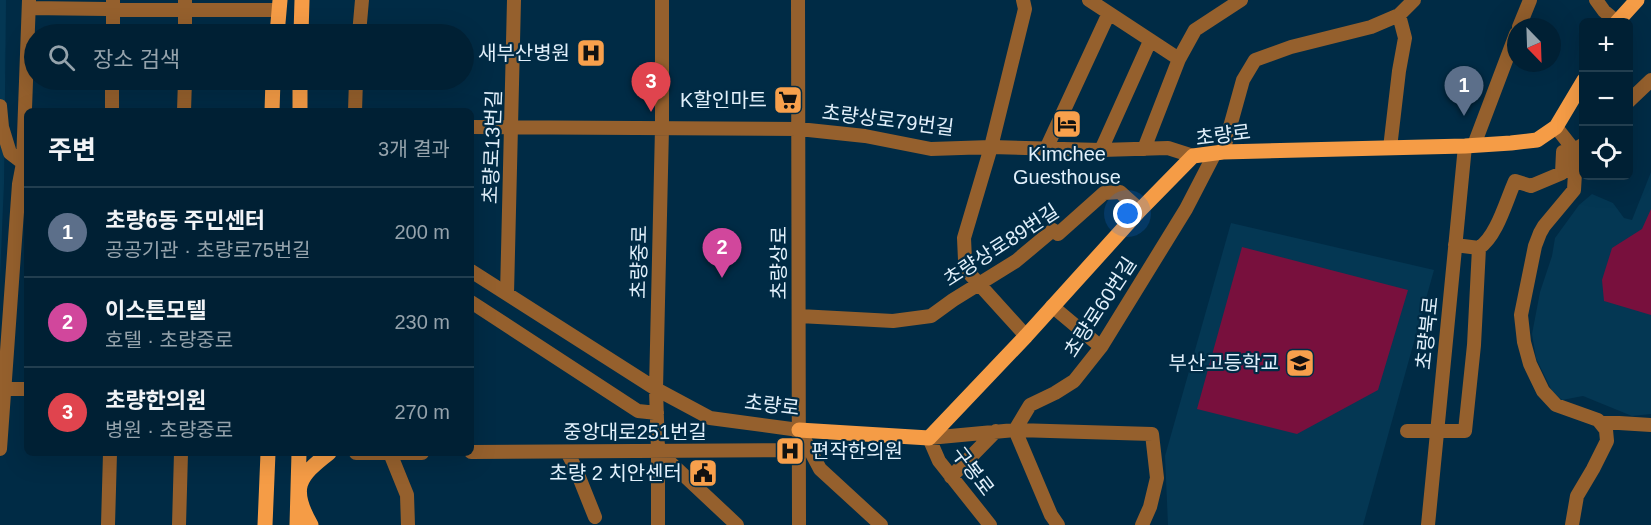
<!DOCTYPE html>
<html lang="ko">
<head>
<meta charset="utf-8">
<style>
	:root { --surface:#002034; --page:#0e2d40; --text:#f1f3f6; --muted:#95a3ac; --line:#223e4f; --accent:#8c9099 }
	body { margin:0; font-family:Arial,"Noto Sans KR",sans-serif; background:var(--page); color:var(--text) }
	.controls { position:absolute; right:18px; top:18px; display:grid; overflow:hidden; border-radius:9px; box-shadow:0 6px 24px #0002 }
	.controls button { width:54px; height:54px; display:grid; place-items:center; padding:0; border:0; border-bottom:2px solid var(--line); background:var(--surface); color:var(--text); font:30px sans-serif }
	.compass { position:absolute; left:1507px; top:18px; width:54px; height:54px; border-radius:50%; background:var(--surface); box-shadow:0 6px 24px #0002; rotate:157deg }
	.you { position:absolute; left:1128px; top:214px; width:21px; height:21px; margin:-15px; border:4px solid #fff; border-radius:50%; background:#1a73e8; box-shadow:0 0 0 9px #1a73e833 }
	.badge { display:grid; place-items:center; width:39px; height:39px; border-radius:50%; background:var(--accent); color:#fff; font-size:20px; font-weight:700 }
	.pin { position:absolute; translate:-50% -50px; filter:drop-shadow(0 2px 3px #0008) }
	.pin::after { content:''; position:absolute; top:32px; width:21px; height:18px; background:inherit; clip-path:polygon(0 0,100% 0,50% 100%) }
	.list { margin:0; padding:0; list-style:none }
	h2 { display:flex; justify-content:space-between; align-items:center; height:78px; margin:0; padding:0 24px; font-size:26px }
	h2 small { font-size:20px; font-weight:400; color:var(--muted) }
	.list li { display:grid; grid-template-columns:39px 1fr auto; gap:18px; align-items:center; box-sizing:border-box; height:90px; padding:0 24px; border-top:2px solid var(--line) }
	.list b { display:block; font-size:22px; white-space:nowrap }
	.list p { margin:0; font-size:20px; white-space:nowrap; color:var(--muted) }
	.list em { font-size:20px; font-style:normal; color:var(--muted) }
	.icon { flex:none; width:33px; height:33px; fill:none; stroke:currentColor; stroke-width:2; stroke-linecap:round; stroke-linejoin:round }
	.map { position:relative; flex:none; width:1651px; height:525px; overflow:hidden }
	.search { position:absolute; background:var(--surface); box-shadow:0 6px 24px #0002; left:24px; top:24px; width:450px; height:66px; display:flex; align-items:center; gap:15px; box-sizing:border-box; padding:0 21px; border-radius:33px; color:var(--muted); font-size:22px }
	.panel { position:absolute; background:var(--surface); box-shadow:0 6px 24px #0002; left:24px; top:108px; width:450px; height:348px; border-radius:9px }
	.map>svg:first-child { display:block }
	.built { fill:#043753 }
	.green { fill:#78103d }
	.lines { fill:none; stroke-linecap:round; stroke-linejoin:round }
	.minor { stroke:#95602d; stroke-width:14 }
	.major { stroke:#f59c46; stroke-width:15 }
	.labels { text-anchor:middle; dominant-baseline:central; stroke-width:4.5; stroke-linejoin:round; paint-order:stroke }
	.poi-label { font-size:20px; fill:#e1f0fb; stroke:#002b45; text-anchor:end }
	.street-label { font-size:20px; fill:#e1f0fb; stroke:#002b45 }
</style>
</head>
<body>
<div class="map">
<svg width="1651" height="525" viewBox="0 0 1651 525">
	<rect width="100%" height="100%" fill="#002b45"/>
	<path class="built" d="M0,0H6L4,184L0,277Z
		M1651,172V414L1632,416L1583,396L1562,400L1552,391L1536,358L1532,334L1540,292L1552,256L1555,238L1579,205L1592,194L1613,203L1624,218L1632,220Z
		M1231,223L1434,270L1363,525H1168L1165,456Z"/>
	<path class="green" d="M1651,209V315L1604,301L1602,280L1612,248L1642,229Z
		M1242,247L1408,290L1378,390L1297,434L1197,409Z"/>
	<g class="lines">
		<path class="minor" d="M798,0L799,525
			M1023,0L1025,9L991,147L964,238L965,260L969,273L1026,336
			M1089,0L1179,59
			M1596,0L1604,11L1617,22
			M29,8L185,10H279
			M1519,27L1530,0
			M113,34V0
			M185,34V0
			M359,34L362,0
			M1628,102L1651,80
			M0,106L2,127L10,153L23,163
			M112,111V80
			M184,111L185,80
			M355,111L356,80
			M471,127L799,129L865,136L931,149L991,147L1101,150L1168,148L1193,156
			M1556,127L1574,150L1575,173L1574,190L1544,226L1540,233L1535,246L1521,315L1524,342L1530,364L1543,391L1556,405L1598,420L1606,430L1607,441L1593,469L1577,496L1572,525
			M1474,145L1516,34
			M1390,148L1399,71L1405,38L1399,15
			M1046,149L1109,13
			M1144,149L1179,59L1195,30L1241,0
			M1101,150L1150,41
			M1223,152L1243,80L1255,60L1291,47L1371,27L1399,15L1414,0
			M1479,248C1497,236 1506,201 1515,181L1531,186L1562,173L1563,152L1574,150L1584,144
			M471,271L656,389L710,418L799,430
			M507,294L514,0
			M471,302L638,411L657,413
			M1052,306L1101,347
			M799,316L893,321L931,316L953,300L1016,261L1053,230L1058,234L1104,193L1120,192L1140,210
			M5,389H27
			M1601,423H1619L1651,425
			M800,431L820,469L881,525
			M1407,431H1465L1474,345L1479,248L1455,245
			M0,449L19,184L23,163L29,0
			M658,451L737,525
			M471,452L799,450
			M567,452L575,467L595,517
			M356,453H422
			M390,453L407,495L408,525
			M951,477L996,431
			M108,525L110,453
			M179,525L181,453
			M658,525V451L656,389L662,128V0
			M990,525L939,461L929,438L1015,430L1152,434L1157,478L1150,507L1142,525
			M1058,525L1051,515L1015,430L1030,405L1055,393L1074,381L1101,347L1186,209L1215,153
			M1428,525L1465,146"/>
		<path class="major" d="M1617,22L1637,0
			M277,34L280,0
			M301,34L302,0
			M300,80V111
			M272,111L273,80
			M799,430L929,438L1026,336L1140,210L1193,156L1223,152L1465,146L1511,143L1537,140L1556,127L1584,80
			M265,525L268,453
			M297,525L299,453
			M311,525C290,488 298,477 329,453"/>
	</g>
	<defs>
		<g id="hospital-square" transform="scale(1.5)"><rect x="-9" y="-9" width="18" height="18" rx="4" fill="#f8a04c" stroke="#002b45"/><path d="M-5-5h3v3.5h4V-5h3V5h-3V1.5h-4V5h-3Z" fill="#111"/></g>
		<g id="supermarket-square" transform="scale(1.5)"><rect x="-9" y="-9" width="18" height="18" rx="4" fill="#f8a04c" stroke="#002b45"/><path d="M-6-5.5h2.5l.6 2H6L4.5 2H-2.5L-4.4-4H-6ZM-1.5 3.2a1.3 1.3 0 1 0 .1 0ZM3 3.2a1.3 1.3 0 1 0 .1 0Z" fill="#111"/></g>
		<g id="hotel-square" transform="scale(1.5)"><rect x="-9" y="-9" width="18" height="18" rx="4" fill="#f8a04c" stroke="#002b45"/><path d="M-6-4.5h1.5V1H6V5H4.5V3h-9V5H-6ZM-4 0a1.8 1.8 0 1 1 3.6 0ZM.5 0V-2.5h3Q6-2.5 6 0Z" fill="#111"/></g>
		<g id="school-square" transform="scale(1.5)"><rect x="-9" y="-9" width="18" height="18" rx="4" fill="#f8a04c" stroke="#002b45"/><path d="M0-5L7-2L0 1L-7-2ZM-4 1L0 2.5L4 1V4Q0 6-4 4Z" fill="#111"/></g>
		<g id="civic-square" transform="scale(1.5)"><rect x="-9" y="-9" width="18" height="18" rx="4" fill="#f8a04c" stroke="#002b45"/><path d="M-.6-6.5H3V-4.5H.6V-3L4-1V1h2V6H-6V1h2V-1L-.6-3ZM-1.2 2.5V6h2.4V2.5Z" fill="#111"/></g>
	</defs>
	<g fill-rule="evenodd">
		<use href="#hospital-square" x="591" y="53"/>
		<use href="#supermarket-square" x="788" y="100"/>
		<use href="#hotel-square" x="1067" y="124"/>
		<use href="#school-square" x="1300" y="363"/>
		<use href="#hospital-square" x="790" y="451"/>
		<use href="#civic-square" x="703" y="473"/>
	</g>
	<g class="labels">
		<g class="poi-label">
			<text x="570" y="53">새부산병원</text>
			<text x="767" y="100">K할인마트</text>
			<text x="1067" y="154" text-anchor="middle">Kimchee<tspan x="1067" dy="23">Guesthouse</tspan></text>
			<text x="1279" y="363">부산고등학교</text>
			<text x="811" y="451" text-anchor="start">편작한의원</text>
			<text x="682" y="473">초량 2 치안센터</text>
		</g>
		<g class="street-label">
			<text transform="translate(888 120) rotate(7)">초량상로79번길</text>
			<text transform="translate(1223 135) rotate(-7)">초량로</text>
			<text transform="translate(492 147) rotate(-88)">초량로13번길</text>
			<text transform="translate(1001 245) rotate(-33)">초량상로89번길</text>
			<text transform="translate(639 262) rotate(-89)">초량중로</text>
			<text transform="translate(779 263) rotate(-90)">초량상로</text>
			<text transform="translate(1100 307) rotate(-57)">초량로60번길</text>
			<text transform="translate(1427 333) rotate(-84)">초량북로</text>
			<text transform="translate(772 405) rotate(7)">초량로</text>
			<text x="635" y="432">중앙대로251번길</text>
			<text transform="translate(973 471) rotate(53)">구봉로</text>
		</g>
	</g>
</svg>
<div class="controls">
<button>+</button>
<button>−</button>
<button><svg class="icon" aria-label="locate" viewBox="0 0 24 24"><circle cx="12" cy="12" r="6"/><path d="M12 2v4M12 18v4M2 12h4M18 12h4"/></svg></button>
</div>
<svg class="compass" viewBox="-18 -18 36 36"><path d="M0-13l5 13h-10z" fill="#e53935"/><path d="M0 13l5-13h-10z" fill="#95a3ac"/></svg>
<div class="you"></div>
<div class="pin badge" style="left:1464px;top:116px;background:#5c6f8a">1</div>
<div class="pin badge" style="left:722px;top:278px;background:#d1479c">2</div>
<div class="pin badge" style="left:651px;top:112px;background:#e0444e">3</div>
<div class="search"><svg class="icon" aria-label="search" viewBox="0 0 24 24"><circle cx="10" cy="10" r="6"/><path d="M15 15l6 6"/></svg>장소 검색</div>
<section class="panel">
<h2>주변<small>3개 결과</small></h2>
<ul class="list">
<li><span class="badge" style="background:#5c6f8a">1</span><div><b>초량6동 주민센터</b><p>공공기관 · 초량로75번길</p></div><em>200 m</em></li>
<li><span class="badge" style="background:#d1479c">2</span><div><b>이스튼모텔</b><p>호텔 · 초량중로</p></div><em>230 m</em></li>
<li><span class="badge" style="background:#e0444e">3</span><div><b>초량한의원</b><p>병원 · 초량중로</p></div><em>270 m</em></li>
</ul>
</section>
</div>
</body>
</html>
